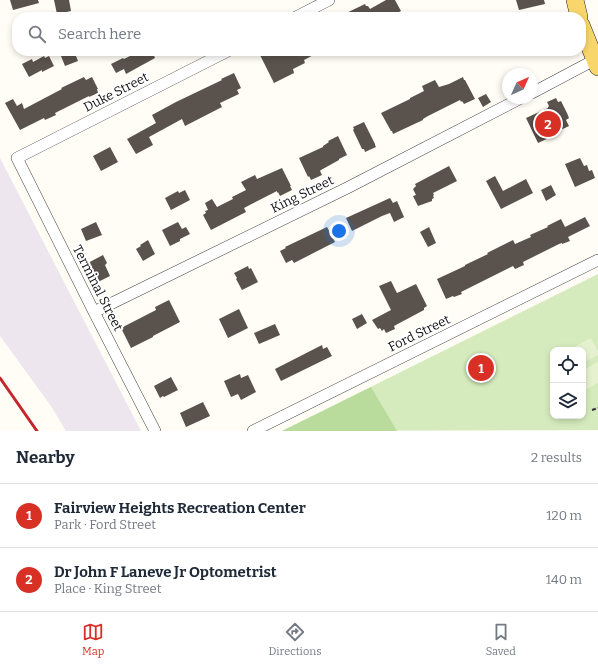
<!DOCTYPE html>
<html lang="en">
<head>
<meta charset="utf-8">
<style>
	:root { --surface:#fff; --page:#f6f6f7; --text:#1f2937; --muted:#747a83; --line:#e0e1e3; --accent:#d93025 }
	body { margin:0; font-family:Bitter,serif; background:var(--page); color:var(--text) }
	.controls { position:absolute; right:12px; bottom:12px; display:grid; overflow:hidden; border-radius:8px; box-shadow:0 2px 6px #0003 }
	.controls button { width:36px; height:36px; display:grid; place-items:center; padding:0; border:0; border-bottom:1px solid var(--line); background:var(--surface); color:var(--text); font:20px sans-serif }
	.compass { position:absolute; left:502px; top:68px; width:36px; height:36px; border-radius:50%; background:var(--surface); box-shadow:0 2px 6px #0003; rotate:45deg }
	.you { position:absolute; left:339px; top:231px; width:14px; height:14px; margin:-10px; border:3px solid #fff; border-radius:50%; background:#1a73e8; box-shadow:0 0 0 6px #1a73e833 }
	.badge { display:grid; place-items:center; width:26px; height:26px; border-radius:50%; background:var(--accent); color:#fff; font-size:13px; font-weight:700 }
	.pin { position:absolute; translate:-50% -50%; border:2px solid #fff; box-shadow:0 1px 4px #0006 }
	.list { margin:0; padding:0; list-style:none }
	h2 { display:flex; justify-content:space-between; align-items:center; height:52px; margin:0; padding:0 16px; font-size:17px }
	h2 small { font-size:13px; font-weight:400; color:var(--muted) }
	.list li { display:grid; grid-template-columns:26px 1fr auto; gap:12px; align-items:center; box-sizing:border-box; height:64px; padding:0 16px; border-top:1px solid var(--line) }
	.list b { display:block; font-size:15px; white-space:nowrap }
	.list p { margin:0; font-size:13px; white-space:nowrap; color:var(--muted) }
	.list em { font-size:13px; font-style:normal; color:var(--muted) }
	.icon { flex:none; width:22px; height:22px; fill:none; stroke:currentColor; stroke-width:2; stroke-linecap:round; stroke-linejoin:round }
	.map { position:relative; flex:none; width:598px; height:431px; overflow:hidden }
	.search { position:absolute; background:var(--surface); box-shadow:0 2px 6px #0003; left:12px; right:12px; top:12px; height:44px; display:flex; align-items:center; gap:10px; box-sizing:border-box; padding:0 14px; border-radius:16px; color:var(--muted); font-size:15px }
	.sheet { height:180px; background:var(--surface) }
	nav { display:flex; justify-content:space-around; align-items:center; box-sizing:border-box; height:56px; border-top:1px solid var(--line); background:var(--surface); font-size:11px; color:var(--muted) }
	nav a { display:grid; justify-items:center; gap:2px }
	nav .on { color:var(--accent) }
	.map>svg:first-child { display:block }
	.industrial { fill:#eee6ef }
	.green { fill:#d5ebbd; fill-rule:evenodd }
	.forest { fill:#b9dc9c }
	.pitch { fill:#e6f2cf }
	.building { fill:#5a524d }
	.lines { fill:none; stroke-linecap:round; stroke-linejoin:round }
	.minor-casing { stroke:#444; stroke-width:12 }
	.primary-casing { stroke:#222; stroke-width:18 }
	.path { stroke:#333; stroke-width:2; stroke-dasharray:4 2; stroke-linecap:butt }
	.minor { stroke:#fff; stroke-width:11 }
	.primary { stroke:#f9d66b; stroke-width:17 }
	.rail { stroke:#c4262e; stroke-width:3 }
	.labels { text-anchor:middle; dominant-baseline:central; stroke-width:4; stroke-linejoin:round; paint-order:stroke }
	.street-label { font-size:13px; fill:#111; stroke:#fff }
</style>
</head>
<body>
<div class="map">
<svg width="598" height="431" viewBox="0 0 598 431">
	<rect width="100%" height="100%" fill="#fffdf5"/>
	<path class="industrial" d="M0,158L141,431H66L51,406L0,336Z"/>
	<path class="green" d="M598,274V430L282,431ZM553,350H583V416H553Z"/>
	<path class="forest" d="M371,387L397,431H282Z"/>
	<path class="pitch" d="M591,338L598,351V355L583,363V350H569Z
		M598,362V383L583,391V370Z"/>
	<path class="building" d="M10,0H38L39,3L13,10Z
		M54,0H69L71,11L57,14Z
		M386,0H395L401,11L390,17H338L365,4L366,6H368L370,9Z
		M516,0H544L545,4L519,10Z
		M74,51L78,61L65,66L61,56Z
		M140,51H152L155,58L126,74L124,69L116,73L111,64L123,58L124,59Z
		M268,51H321L304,60L305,63L293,69L294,73L274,83L260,55Z
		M44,56L45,58L49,56L54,66L42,72V70L29,77L22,64L32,59L33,62Z
		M234,73L241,88L237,90L239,94L220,103L222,107L185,126L182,119L149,137L153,145L136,154L127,139L156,123L152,115L176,102L222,80L221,79Z
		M84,77L86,80L92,77L98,89H97L98,93L89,97V96L55,113L56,115L45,120L44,118L20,130L5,103L13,99L17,106L22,103L24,109L62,89L61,88Z
		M463,77L464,80H465L475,99L464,104L462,101L461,102L460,100L428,116L423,119V120L393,134L392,131H391L381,113L410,99V98L424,91L422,86L435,80L439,87L449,84Z
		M486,94L491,102L483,107L478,98Z
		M556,98L558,102L561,101L567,113L569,118L566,120L569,126L552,134L553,136L538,143L526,118L548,108V107L549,106L547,102Z
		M364,122L375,144V145L376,147L365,152L364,149H362L353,130L354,129L353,127Z
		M338,136L347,155L339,159V160L321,170L320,171L322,175L311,180L309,176L308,177L299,158L323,147V146L329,142L328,141Z
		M110,147L118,162L101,171L93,156Z
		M580,158L584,166L587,165L589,171L592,170L595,178L575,187L565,164Z
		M449,166L457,181L433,193L434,195L433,196L434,198L432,199V201L418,206L413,196L416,195L413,189L416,186L415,184Z
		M282,168L291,186H290L292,190L280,196L278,192L277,193V191L244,208L246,212L211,230L203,215L206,213L205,211L208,210L205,203L212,199L217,207L233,199L232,197L246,190L241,182L255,175L257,179Z
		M495,176L503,191L526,179L533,193L501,209L486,181Z
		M551,185L556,195L546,201L541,190Z
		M185,190L190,200L171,210L165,198L178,191L179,193Z
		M390,198L393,203L397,201L404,217L394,222L390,213L382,216L352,231L346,218Z
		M585,217L590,226L568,237L570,241L562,244V243L559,244L523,262L524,265L515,269L513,266L461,292L462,294L454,297L453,296L446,299L437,279L465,266V265L488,254L487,253L513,240L515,244L531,237L530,235L548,227L547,226L561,219L565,227Z
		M96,222L102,235L86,241L81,229Z
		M178,222L182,229L186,227L190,234L180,239V241L170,246L162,230Z
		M327,227L335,242L294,263L292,260L286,263L280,251L286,248L285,247Z
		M429,227L436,243L428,247L420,232Z
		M148,240L155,254L143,261L136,249L141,246L140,245Z
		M103,255L107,263L105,265L110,276L96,283L86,264Z
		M248,266L249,269L251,268L258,282L242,290L236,279L237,278L234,273Z
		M391,281L397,293L416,284L427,306L424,308V310L394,326L395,329L386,333L384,329L382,331L380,328L378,329L372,320L391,310L379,286Z
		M169,300L180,322L153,336V337L131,348L121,328L156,310L155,307Z
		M239,309L248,328L228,338L219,319Z
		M362,314L367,323L357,329L352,319Z
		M275,324L280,335L259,344L254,333Z
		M322,345L323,349L327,347L332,356L281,381L275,369Z
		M240,374L241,378L248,375L256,392L241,400L238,394L231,397L224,381Z
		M171,377L178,390L164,397L163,396L160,398L154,386Z
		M203,402L210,416L186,427L180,413Z"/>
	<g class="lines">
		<g class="minor-casing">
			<path id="minor" d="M296,17L329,0
				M532,93L598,58
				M94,312L349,187L521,98
				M155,431L94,312L17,158L228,51
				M253,431L598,260"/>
		</g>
		<g class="primary-casing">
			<path id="primary" d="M575,0L579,17
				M581,25L598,67"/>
		</g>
		<path class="path" d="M592,410L598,408"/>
		<use href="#minor" class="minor"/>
		<use href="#primary" class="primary"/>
		<path class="rail" d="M0,378L37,431"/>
	</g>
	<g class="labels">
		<g class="street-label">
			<text transform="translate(116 92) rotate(-27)">Duke Street</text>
			<text transform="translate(302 194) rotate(-26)">King Street</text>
			<text transform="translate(98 288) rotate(63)">Terminal Street</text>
			<text transform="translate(419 333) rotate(-26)">Ford Street</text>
		</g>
	</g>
</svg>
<div class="controls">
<button><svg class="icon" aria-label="locate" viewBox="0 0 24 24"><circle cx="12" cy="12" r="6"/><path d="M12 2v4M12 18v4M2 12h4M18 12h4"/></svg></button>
<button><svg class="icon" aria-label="layers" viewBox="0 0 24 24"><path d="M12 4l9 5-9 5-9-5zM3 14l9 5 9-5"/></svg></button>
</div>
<svg class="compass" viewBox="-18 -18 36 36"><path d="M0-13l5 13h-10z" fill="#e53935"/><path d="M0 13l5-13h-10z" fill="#747a83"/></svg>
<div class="you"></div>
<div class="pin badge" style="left:481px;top:368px">1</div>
<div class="pin badge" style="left:548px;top:124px">2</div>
<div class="search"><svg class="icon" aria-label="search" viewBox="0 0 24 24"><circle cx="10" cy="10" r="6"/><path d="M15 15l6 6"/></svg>Search here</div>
</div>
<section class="sheet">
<h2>Nearby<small>2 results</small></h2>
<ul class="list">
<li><span class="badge">1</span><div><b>Fairview Heights Recreation Center</b><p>Park · Ford Street</p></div><em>120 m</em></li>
<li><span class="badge">2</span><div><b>Dr John F Laneve Jr Optometrist</b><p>Place · King Street</p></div><em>140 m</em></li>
</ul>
</section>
<nav>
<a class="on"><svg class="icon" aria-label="map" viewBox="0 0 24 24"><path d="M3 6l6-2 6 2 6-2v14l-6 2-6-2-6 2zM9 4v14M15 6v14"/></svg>Map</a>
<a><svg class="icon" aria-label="directions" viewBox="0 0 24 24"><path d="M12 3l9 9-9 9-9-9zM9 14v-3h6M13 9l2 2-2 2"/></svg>Directions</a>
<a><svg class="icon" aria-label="saved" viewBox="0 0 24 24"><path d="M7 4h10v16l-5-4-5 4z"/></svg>Saved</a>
</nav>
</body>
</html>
